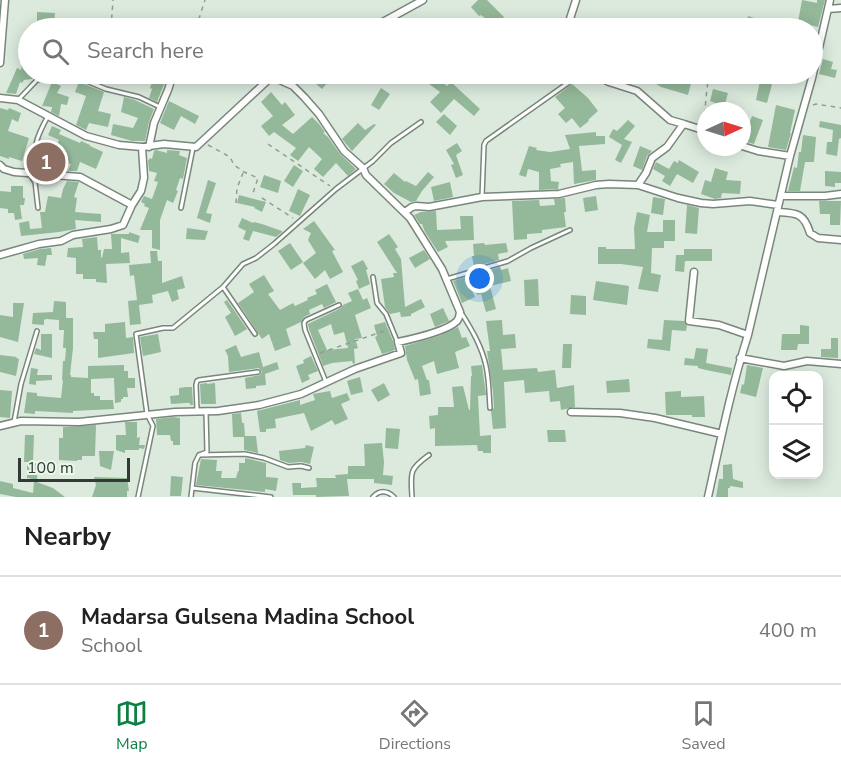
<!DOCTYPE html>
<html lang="en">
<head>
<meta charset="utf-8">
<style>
	:root { --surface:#fff; --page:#f6f6f6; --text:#222; --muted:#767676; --line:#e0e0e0; --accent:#0b8043 }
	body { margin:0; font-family:"Nunito Sans",sans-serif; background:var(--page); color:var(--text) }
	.controls { position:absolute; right:18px; bottom:18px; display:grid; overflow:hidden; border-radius:12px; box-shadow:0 3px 15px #0003 }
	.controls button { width:54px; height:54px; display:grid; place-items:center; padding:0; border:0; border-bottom:2px solid var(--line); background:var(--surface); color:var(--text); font:30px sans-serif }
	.compass { position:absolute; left:697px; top:102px; width:54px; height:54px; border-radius:50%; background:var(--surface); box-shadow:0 3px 15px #0003; rotate:86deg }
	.scale { position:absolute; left:18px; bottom:15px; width:112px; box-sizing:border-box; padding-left:6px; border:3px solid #333934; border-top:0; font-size:16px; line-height:21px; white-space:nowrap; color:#333934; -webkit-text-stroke:4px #e9f8eb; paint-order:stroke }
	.you { position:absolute; left:480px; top:279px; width:21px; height:21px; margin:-15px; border:4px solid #fff; border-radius:50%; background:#1a73e8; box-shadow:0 0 0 9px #1a73e833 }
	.badge { display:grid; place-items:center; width:39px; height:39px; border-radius:50%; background:var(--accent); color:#fff; font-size:20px; font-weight:700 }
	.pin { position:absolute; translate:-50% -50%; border:3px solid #fff; box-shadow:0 2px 6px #0006 }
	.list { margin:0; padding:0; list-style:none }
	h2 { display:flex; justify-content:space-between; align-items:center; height:78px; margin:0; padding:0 24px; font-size:26px }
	h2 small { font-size:20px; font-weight:400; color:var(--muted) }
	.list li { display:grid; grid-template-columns:39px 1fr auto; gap:18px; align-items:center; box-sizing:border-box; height:108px; padding:0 24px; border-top:2px solid var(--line) }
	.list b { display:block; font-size:22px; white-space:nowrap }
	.list p { margin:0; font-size:20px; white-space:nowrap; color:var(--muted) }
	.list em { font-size:20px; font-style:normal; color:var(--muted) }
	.icon { flex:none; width:33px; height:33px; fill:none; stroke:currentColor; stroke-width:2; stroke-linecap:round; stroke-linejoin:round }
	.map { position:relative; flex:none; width:841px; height:497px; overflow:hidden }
	.search { position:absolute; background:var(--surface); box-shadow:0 3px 15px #0003; left:18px; right:18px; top:18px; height:66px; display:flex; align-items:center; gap:15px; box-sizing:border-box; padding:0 21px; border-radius:33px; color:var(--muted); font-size:22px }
	.sheet { height:186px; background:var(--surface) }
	nav { display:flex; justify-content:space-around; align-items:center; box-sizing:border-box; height:84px; border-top:2px solid var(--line); background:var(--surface); font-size:16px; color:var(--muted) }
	nav a { display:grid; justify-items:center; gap:3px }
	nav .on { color:var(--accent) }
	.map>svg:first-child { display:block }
	.building { fill:#94b89a; fill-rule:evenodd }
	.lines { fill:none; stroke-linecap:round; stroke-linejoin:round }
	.service-casing { stroke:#79867b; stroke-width:6 }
	.minor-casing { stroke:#79867b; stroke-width:9 }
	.path { stroke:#929c93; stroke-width:1.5; stroke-dasharray:4.5 4.5; stroke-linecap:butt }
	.service { stroke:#fff; stroke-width:3 }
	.minor { stroke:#fff; stroke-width:6 }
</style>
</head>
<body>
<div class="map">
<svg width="841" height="497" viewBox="0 0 841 497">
	<rect width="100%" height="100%" fill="#dceade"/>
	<path class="building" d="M478,0H487L504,17L494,28H486L491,23L481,15L479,16L471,7Z
		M802,0L817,3V0H825L818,27L798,22Z
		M37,12L55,13L54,23H37Z
		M748,16L772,24L773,18L783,20L782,28H753L746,27Z
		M25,45H28V74H38V76L32,79L24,80L22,83L20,82L16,94L6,93L17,68L21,70Z
		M823,59L833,62L831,69L837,70L835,78L819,74Z
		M155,74H168L157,102L149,98L152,89L150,88Z
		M306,74H335L322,89L310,79Z
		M639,74H658L691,83L688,95L661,87L653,82L654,80Z
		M435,76L447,86L451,82L480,109L474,116L454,99L441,113L430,102L440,92L429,84Z
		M760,81L772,84L767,103L756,100Z
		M52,82L61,86L57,93L69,97L67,105L61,104L59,116L51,112L52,107L42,106Z
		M79,82L104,92L98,111L111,114L108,127L89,123L86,130L76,125L86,96L75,92Z
		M572,84L588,98L598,111L588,120L589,121L580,128L572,118L566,123L558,114L565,108L555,97Z
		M381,88L390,94L379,110L371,105Z
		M713,89L728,93L723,111H713L716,103L710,101Z
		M271,92L282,105L285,102L295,115L282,125L293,134L312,117L319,124L325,132L323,133L328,137L340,154L356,169L348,176L336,163L323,177L314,169L322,159L309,147L298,161L290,155L296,148L274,132L269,136L261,126L273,116L261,102Z
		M124,97L135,100L154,109L149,122L145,141H132L111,135L113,124L133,128L138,118L121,112Z
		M169,101L199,116L195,124L181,116L174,130L160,123Z
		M776,105L795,110L790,133H791L786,150L768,147Z
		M0,108L8,110L9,108L21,113L18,122L12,119L8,131L29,138L22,161L9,157V159L0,156Z
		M444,114L457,126L450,135L436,122Z
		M752,116L763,120L754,144L743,141Z
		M628,120L635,126L624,139L632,142L621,163L615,160L622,145L609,137L613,129L617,131Z
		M820,121L841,125V138L839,139L837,156L826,154L827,142H832L833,130L819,127Z
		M358,123L365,130L374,124L376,125L352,151L342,139Z
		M52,126L61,130L59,134L80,143L81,141L90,145V146L103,152L96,169L80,162L77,171H68L71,164L56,160L54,170L40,169L44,152L39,150L40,141L56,146L59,140L48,135Z
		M596,132V136H605V144L579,146L582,171L596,170V180L574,184L573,162L560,164L561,167L550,169L551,181L559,182L558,189L539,190V172L528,169L526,177L519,175L529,146L537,148L536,150L550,152L570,149L565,135Z
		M803,135L816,137L814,162H805L800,191H788L794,167L797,168L799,152H801Z
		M457,143L462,151L456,155L463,175L456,178L451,165L454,164L446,150Z
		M640,146L652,151L647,156L642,170L633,166Z
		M156,150L167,153V150L180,151L179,155L187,158L183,179L180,178L176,190L178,191L173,203L167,200L160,220V250L152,248V230H140L149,208L144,206L145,204L141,202L144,196L152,199L158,182L154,181L157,173L149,171L148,161L150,158L152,159L154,151Z
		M679,160L699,172L693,183L677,174L670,186L662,181L665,176L653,169L656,162L669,169L674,161L678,163Z
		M294,165L303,171L293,187L284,181Z
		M715,168L728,172L726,180L741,181L740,194L722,193L721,198L715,199L701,194L705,180L711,182Z
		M825,171L841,172V183H835V187L825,186Z
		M428,172L434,177L422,191L416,201L411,202L394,193L384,184L394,173L405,182L406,181L416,186Z
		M264,175L281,181L278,193L260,187Z
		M208,180L216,183L206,213L212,214L210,223L197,218Z
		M67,181L79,182L74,197L77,198L75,212L101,214V222L75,220L76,229L59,232L21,236L19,223L29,221L30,229L42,228L40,212H45L48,196L61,198L63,189Z
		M450,182L453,197L434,201L431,187Z
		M11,186H23V198H25L24,205H20L22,219L15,220L14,213H8V209L0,208V191L11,192Z
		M298,189L310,195L300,216L289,211Z
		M239,195L266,202L262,212L254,208L255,207L237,203Z
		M596,196L598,210L585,212L583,198Z
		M653,197L665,199L663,215L651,213Z
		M565,198L566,212H564L566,227L542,230V233L527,234V239L514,240L512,201L539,200L540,206L555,205L554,199Z
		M819,201H841L840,225H830V214H820Z
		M687,205L699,208L697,234L685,233Z
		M436,211L437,230L461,229L460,216H473L474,240L445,241L448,247L438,252L425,232L422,224H420L414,215L421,212Z
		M637,212L650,215L647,232H663V220H675V241H664V248H652L651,273L661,275L658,292L638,289L643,267L621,264H598V247H606V249H635L634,228Z
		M242,218L253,223L254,222L262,224L282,231V232L276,237L253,231L249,241L243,239L246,231L238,227Z
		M314,221L335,250L332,251L343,272L330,279L325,270L315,279L303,263L316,253L308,240L311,233L303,229Z
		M187,228L208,231L205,240L186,239Z
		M129,232L140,236L138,243L121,238V253L129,252L130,263L106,264L107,283L96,282V279H83V274H76V258L67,257L68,248L83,247L82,239L97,237L98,250H101V257L102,258L104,249H112L111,234H129Z
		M389,234L398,247L395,249L401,259L405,307L421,299L425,307L411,314V316L401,317L400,312L390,314L385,307L381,279L394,277L393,273H397L377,242Z
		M290,243L303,262L291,270L278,251Z
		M484,243L485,245L506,243L508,252L498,254L499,260L474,267L472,256H474L473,244Z
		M51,248L52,255H47L45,266L37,265L38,258L24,259L23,254L40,249Z
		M684,249H712V261H685L684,272L675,271L676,255H684Z
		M424,250L430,259L415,268L409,258Z
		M150,251H157L158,261H162V283L182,276L185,288L177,290L179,299L172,302L168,291L152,295L153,303L139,305L141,324L130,325L128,301L137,300L134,275L130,276L129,265L151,263Z
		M363,260L368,269L366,270L370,284L359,289L356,281L358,280L351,266Z
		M500,267L501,270L508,268L511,281L490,286L496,309L486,312L481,294L477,295L475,275Z
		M264,275L274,291L268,294L280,310L293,303L295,306L308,300L307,298L317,294L315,290L327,284L336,302L324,308L322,304L309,310L310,314L304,317L301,322L286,329L291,345L275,351L269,334L262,339L238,303L254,292L249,284Z
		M466,277L475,297L462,303L453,281Z
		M538,279L539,306H525L524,280Z
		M596,281L629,286L627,305L593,300Z
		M358,289L363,300L367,298L371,308L355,315L362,338L355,339L358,348L354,349L355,363L353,364L352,361L332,363L323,366L309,329L308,324L341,308L343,305L352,301L348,293ZM331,324L334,335L344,332L348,348L327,350L318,330Z
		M571,295L586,296V315L570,314Z
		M227,300L247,329L235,336L225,317L231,313L224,302Z
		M54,301L66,302V318H73V348L70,375H71V377L88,378V366L124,365V371H128V378H135V388H127L128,397H123V399H121V402L115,403L114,378L91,379V393H94V396H100V400H113L114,409L73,411V413L35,411V414L24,413L27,392L37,393V396L61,398L63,380H62L63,361H65L66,348H63L64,330H59V320L46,319L44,320V325L32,324L33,313L53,312Z
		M13,303H24L18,342L0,337V315L13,317Z
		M443,308L449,321L435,327L430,314Z
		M502,320L503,335L515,334L516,348L501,349L503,370L537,368L538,372L555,370L557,388L574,385L575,407L561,410L560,401L550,402L549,391L525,393L524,380L504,382L506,428L493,429L491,411L494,408L493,392L487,351H490L486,321Z
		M664,320L684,321L687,326L686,331L672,330L670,351L647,348L648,339L662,340Z
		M125,322L126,338L133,337L134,353L98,358V339H94L93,332H105V324Z
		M385,322L393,341L395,350L382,354L375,337L377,336L374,325Z
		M800,325L809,326V344H798L797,350H781L782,334H800Z
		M458,327L462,338L466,337L470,346L455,352L459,368L437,374L434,361L422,366L427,380H429L431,394L420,396L418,379L415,380L407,360L405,346L439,336Z
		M41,334H52V358L34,354L36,348L41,350Z
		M158,334L161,352L143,356L140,337Z
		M831,338H838V358L821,357V349H831Z
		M563,344H572L571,368H562Z
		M236,345L241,357L259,352L263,367L277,362L279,369L265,374L266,385L256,386V388L246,389L245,378L260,375L262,372L259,368L229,372L228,356L225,350Z
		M696,348L708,349L706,363L732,368L731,375L706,370L698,368V366L684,365L685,358L694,359Z
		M0,355L17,357L16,358L19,359L16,376L0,372Z
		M311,356L318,371L308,375L310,379L302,383L296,366L304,363L303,360Z
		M482,365L486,395L478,396L480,436L491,435V453H483V451H478L477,445L435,446V428L430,429L429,416L438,415V407H454L452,387L463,386L469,410H470L471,376H472L471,366Z
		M747,365L763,368L756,397L740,393L742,384L744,385Z
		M31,368L38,369L37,375H52V380L36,381V385L29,384Z
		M360,377L363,392L351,395L347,381Z
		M629,379L630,392L607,393L606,381Z
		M207,383V384L215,383L216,404H201L200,384Z
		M384,383L390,395L378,402L371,390Z
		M186,387H192L193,405H190V403H186L171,404L170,396L179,395V388Z
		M0,390L12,391L10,418L0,417Z
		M330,391L332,398L347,393L350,400L341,404L348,419L335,425L332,420L311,431L304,413L275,419L276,428L266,429V432H260L257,411L300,400V405L315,400L313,394Z
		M681,391V397L704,396L705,417H692V415H666L665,392Z
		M241,413L242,423H244L245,436H256L258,453L244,450V437H233L232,414Z
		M173,417L180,418V445H173V441H171L170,435H157L156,419Z
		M125,422H137V438L140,437L139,445H145L144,449L139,448V450H125V453L116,450V435H126Z
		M96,425L95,456H82V460H77V461L59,460V438H63V427Z
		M386,428L400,429L398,449L385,448Z
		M547,430H565L566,442H548Z
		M25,435H34L33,463H38L37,480L27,478V462H24Z
		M382,443L384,462L383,475L393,476L392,485L374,483V479H347L349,496L316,497V495H293L292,483H301V488L317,487L316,478H336L335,475L348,474V466H365L364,444Z
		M306,445L314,447L310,464L301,462L289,463L280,460L279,451L305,448Z
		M99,451H114L111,470L100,466Z
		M245,458L266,463V477L278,478L276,491L265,489V492L196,485L201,459L217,460L216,471H222L221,478H236L238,471H239V463H245Z
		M732,464L733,479L743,482V488L730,486V488H728V497H716L719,479H723V465Z
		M171,476L183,477L181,496H170Z
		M94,477L127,478L129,491H127V497H92L96,485Z
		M0,481L13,484V488L33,493L34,481L53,488L65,497H16L0,494Z"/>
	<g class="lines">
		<g class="service-casing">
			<path id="service" d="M18,100L37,80L58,74L67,75L77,77L106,89L139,97L160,107
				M482,197L484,145L486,141L568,83
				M38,208L35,182L29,173C36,160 33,155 36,144C38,134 43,125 48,116
				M181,208L193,148
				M373,277L377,303L386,314L397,341
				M447,279L508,261L531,248L570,230
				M223,287L255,334
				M462,314C472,330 482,347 486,366C489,379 489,394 490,408
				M326,382L305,330L304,323L306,320L339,305
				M197,410L196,385L197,381L199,380L258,372
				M206,412L207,452L199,455L245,454L264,458L288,467L301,466L309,468
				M14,422L21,384L37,331
				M192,488L271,497
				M138,497L153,426L147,414L136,334L163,328H173L223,287L243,264L256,258L274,244L336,189L373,161L391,143L421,122
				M191,497L195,463L199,455
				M373,497C379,490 387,490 394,497
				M412,497C411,473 408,470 429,455"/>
		</g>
		<g class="minor-casing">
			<path id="minor" d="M828,9L841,8
				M372,28L423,0
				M567,28L576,0
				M0,63L5,0
				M594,74L609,82L637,91L670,120L684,124
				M0,98L18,100L86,136L119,145L142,147L164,144L196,147L268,80L282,74
				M742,146L758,151L790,156
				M149,147L154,123L168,90L173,74
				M0,165L4,169L14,172L80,177L132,205
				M638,185L646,173L652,158L667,147L682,126L684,124L706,131
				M781,196H825L841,194
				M405,212L412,207L416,206L429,207L482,197L559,194L596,185L609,184L638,185L678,198L701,203L713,204L750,201L778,205
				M777,212C797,213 804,213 810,233L818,238L841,240
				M0,255L39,244L61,241L73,235L111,229L123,225L132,205L141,191L144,178L142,147
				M694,272L689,321L719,325L748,335
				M740,358L784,366L807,361L841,364
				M571,412L620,413L655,418L722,434
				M0,426L21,421L79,422L175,412L218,411L259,405L301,394L355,369L401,353L398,342C412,339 447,331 457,321C460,317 459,316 460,312L442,269L410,218L366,175L363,168L344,151L319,114L304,97L293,86L273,77L269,74
				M708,497C720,443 731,388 748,335L790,156L812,78L830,0"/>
		</g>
		<path class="path" d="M111,28L113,0
			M196,28L205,0
			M813,105L816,104L841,108
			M702,123C707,107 705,90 710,74
			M268,144L330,186
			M208,145L230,157L234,165L244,172L258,178L252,196
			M262,198L293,218
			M236,203L237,188L243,173
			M320,353L387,330"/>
		<use href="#service" class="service"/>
		<use href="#minor" class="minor"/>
	</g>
</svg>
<div class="controls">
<button><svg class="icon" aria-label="locate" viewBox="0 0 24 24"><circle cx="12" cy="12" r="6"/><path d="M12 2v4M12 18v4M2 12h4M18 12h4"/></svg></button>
<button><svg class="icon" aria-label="layers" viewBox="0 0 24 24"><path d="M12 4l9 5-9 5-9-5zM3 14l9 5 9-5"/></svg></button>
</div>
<svg class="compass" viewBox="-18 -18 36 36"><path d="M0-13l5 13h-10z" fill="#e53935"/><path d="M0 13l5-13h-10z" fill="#767676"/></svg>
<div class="scale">100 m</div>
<div class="you"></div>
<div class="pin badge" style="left:46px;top:162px;background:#8d6e63">1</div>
<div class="search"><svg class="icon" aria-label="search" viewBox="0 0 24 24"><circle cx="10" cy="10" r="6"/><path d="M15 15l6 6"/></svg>Search here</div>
</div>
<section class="sheet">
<h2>Nearby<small></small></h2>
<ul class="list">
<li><span class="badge" style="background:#8d6e63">1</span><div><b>Madarsa Gulsena Madina School</b><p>School</p></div><em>400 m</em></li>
</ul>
</section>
<nav>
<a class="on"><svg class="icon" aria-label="map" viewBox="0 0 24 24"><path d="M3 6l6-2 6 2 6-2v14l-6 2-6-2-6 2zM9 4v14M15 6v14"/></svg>Map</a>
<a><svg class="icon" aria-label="directions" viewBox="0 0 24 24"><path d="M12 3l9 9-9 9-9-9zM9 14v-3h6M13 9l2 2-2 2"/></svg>Directions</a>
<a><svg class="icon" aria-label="saved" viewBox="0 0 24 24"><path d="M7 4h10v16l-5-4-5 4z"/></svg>Saved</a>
</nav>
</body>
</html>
